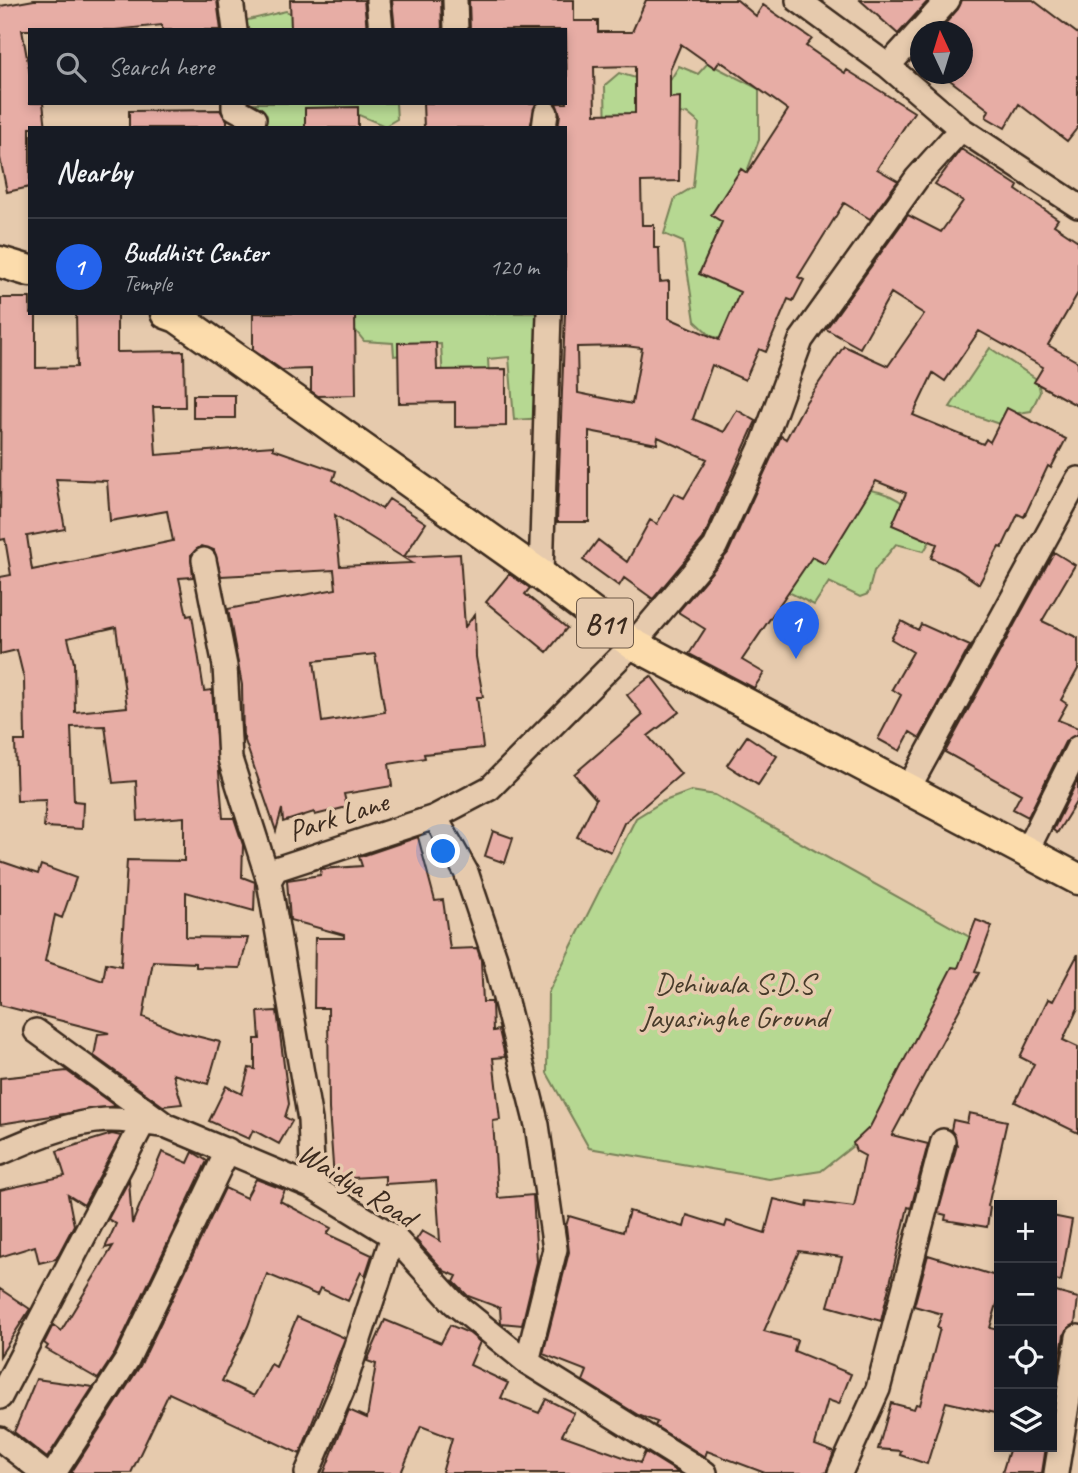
<!DOCTYPE html>
<html lang="en">
<head>
<meta charset="utf-8">
<style>
	:root { --surface:#171b24; --page:#242831; --text:#f1f3f6; --muted:#9ea1a6; --line:#363941; --accent:#2563eb }
	body { margin:0; font-family:Caveat,sans-serif; background:var(--page); color:var(--text) }
	.controls { position:absolute; right:21px; bottom:21px; display:grid; overflow:hidden; border-radius:0px; box-shadow:0 4px 10px #0003 }
	.controls button { width:63px; height:63px; display:grid; place-items:center; padding:0; border:0; border-bottom:2px solid var(--line); background:var(--surface); color:var(--text); font:35px sans-serif }
	.compass { position:absolute; left:910px; top:21px; width:63px; height:63px; border-radius:50%; background:var(--surface); box-shadow:0 4px 10px #0003; rotate:356deg }
	.you { position:absolute; left:444px; top:852px; width:24px; height:24px; margin:-18px; border:5px solid #fff; border-radius:50%; background:#1a73e8; box-shadow:0 0 0 10px #1a73e833 }
	.badge { display:grid; place-items:center; width:46px; height:46px; border-radius:50%; background:var(--accent); color:#fff; font-size:23px; font-weight:700 }
	.pin { position:absolute; translate:-50% -58px; filter:drop-shadow(0 2px 4px #0008) }
	.pin::after { content:''; position:absolute; top:37px; width:24px; height:21px; background:inherit; clip-path:polygon(0 0,100% 0,50% 100%) }
	.list { margin:0; padding:0; list-style:none }
	h2 { display:flex; justify-content:space-between; align-items:center; height:91px; margin:0; padding:0 28px; font-size:30px }
	h2 small { font-size:23px; font-weight:400; color:var(--muted) }
	.list li { display:grid; grid-template-columns:46px 1fr auto; gap:21px; align-items:center; box-sizing:border-box; height:98px; padding:0 28px; border-top:2px solid var(--line) }
	.list b { display:block; font-size:26px; white-space:nowrap }
	.list p { margin:0; font-size:23px; white-space:nowrap; color:var(--muted) }
	.list em { font-size:23px; font-style:normal; color:var(--muted) }
	.icon { flex:none; width:38px; height:38px; fill:none; stroke:currentColor; stroke-width:2; stroke-linecap:round; stroke-linejoin:round }
	.map { position:relative; flex:none; width:1078px; height:1473px; overflow:hidden }
	.search { position:absolute; background:var(--surface); box-shadow:0 4px 10px #0003; left:28px; top:28px; width:539px; height:77px; display:flex; align-items:center; gap:18px; box-sizing:border-box; padding:0 24px; border-radius:0px; color:var(--muted); font-size:26px }
	.panel { position:absolute; background:var(--surface); box-shadow:0 4px 10px #0003; left:28px; top:126px; width:539px; height:189px; border-radius:0px }
	.map>svg:first-child { display:block }
	.green { fill:#b6d892; stroke:#788158; stroke-width:2 }
	.building { fill:#e7ada5; stroke:#3b2a1e; stroke-width:2; fill-rule:evenodd }
	.lines { fill:none; stroke-linecap:round; stroke-linejoin:round }
	.minor-casing { stroke:#3b2a1e; stroke-width:28 }
	.major-casing { stroke:#3b2a1e; stroke-width:35 }
	.minor { stroke:#e6caad; stroke-width:23 }
	.major { stroke:#fcdcac; stroke-width:30 }
	.labels { text-anchor:middle; dominant-baseline:central; stroke-width:7; stroke-linejoin:round; paint-order:stroke }
	.shield { fill:#e6caad; stroke:#6e5a49; stroke-width:2 }
	.shield-label { font-size:28px; font-weight:bold; fill:#3b2a1e }
	.street-label { font-size:30px; fill:#3b2a1e; stroke:#e6caad }
	.park-label { font-size:30px; fill:#473b2a; stroke:#e6caad }
</style>
</head>
<body>
<div class="map">
<svg width="1078" height="1473" viewBox="0 0 1078 1473">
	<rect width="100%" height="100%" fill="#e6caad"/>
	<filter id="ink" filterUnits="userSpaceOnUse"><feTurbulence type="fractalNoise" baseFrequency=".0143" numOctaves="2"/><feDisplacementMap in="SourceGraphic" scale="14" xChannelSelector="R" yChannelSelector="G"/><feConvolveMatrix kernelMatrix="1 2 1 2 8 2 1 2 1" color-interpolation-filters="sRGB"/></filter>
	<g filter="url(#ink)">
		<path class="green" d="M286,11L291,14L296,30H235V23Z
			M708,63L759,89V140L728,221L765,248L732,342L711,336L695,321L683,242L664,234L675,198L693,187L699,123L687,113L647,122L606,139L605,85L619,73L666,87L679,66L698,74Z
			M234,103H396L397,119L385,126L347,110L307,128H256Z
			M340,313H549L544,418L514,420L509,357L488,359L489,377L443,381L441,344L402,346V355L394,356L393,343L364,341L356,331L340,323Z
			M990,348L1038,380L1040,392L1031,411L1012,414L1002,425L950,407Z
			M870,490C899,494 920,514 932,538L924,551L896,544L874,571L868,594L860,597L829,582L814,605L711,553L740,494L793,523Z
			M691,791L715,795L973,939L873,1130L821,1171L769,1179L589,1148L547,1073L548,993L636,818L662,802Z"/>
		<path class="building" d="M34,0H217L221,30H162V25L115,30H22L30,74V103H43L46,128H30V187L7,192L0,158V6Z
			M290,0H364L367,30H291Z
			M392,0H441L442,30H395Z
			M469,0H574V21H598V32H632L646,0H737L756,16L763,5L812,39L806,46L845,73L847,70L914,112L877,169L898,181L870,219L844,203L798,277L804,280L793,301L788,299L766,352L759,349L745,380L712,365L693,419L724,432L737,410L756,421L703,539L653,599L624,578L619,586L583,560L598,540L627,562L650,520L657,524L674,493L684,498L707,459L658,437L657,444L589,431V522H557L565,313V128H558L560,114L556,103H567L566,30H470ZM681,44L715,68L720,61L788,110L747,173L741,169L711,215L722,222L699,274L740,292L719,340L669,318V281L660,282L659,248H654V225H642L641,182L679,181L680,97L670,98V70ZM635,66V113L595,114L594,67ZM625,346L642,348L632,404L578,393L577,347Z
			M860,0H929L898,34Z
			M962,0H1033L1078,34V127L1067,141L1019,104L1005,128L986,117L989,110L942,74H962V32H938L958,9Z
			M423,103H536L530,128H424Z
			M358,107V128H305V108Z
			M220,110L227,120V128H129V111Z
			M961,149L1018,186L1016,190L1058,219L1054,225L1078,241V293L1048,345L1078,362V406L1034,382L1043,367L979,331L945,381L933,373L913,415L983,444L986,439L990,442L1007,408L1066,439L1051,468L1048,466L1024,517L1018,514L1002,548L999,547L979,584L958,570L931,558L937,544L892,525L906,493L876,481L825,564L812,557L742,660L764,673L754,688L689,654L705,629L678,612L728,553L781,436L786,439L806,402L844,346L888,366L924,314L891,293L860,348L826,329L908,215L941,232L963,201L935,184Z
			M1,298H30V313H36V368L77,367L76,313H117V352L184,351L185,407H153L156,455L273,446V449L336,471L333,480L382,509L389,499L426,523L404,557L460,554L465,627L475,614L476,657L483,697H477L483,748L424,754L425,758L389,764L392,786L344,794L347,807L315,815L314,812L283,822L282,809L276,831L243,735V745L242,685L228,609L336,589L334,570L221,576L214,550L201,546L191,555L193,577L179,578L187,616L192,615L204,691L212,690L223,818H234L243,845L242,877L255,882L254,911L186,892V937L248,938L240,968L196,967V963L153,961L143,1017L176,1031L220,1042L208,1084L173,1074L182,1104L163,1106L94,1056L98,1034L109,1033L0,1005V861L38,874L41,865L76,878L62,918L55,915L45,961L103,981L106,963L121,966L127,860L184,861V817L138,821L136,781L113,783L105,726L71,727L74,801L83,802L82,829L44,827L46,800L17,801L15,741H25L24,679L17,650L0,654V577L11,575L5,539L0,540ZM56,479L107,481L110,521L167,511L173,541L32,570L27,536L65,529ZM335,515L404,558L412,563L340,566ZM116,627L127,707L75,712L74,663L68,638ZM375,654L385,712L322,722L314,661Z
			M253,313H355L356,395L318,396L311,391V369L282,370L253,350Z
			M436,342L437,370L506,369V426L455,427V402L399,403L398,343Z
			M193,395H235V418H193Z
			M1054,552L1075,565L1042,621L1078,638V669L1061,700L1067,704L1058,720L1078,728V734L1065,742L1028,817L1013,809L1021,794L945,752Z
			M509,574L530,588L525,594L567,628L547,652L486,602Z
			M901,621L918,630L921,624L970,646L920,738L910,732L900,751L878,739L901,695L892,689L913,652L891,639Z
			M651,676L679,712L648,736L681,774L624,823L611,852L577,837L596,799L574,774L643,715L627,695Z
			M747,736L777,756L758,785L727,765Z
			M1078,779V799L1057,833L1053,830Z
			M493,831L513,838L505,863L485,856Z
			M418,837L435,901L443,900L450,949L477,948L481,960L483,1002H492L493,1031L499,1030L504,1052L505,1057L493,1058L500,1120L493,1121L498,1198L533,1195L537,1262L522,1325L501,1323L500,1308L468,1296L454,1282L457,1276L444,1271L416,1240L422,1231L440,1241L436,1181L385,1184V1176L334,1179L329,1109L328,1008H314L315,938H344V935L290,920L287,880L320,875L321,869L362,866L359,857Z
			M976,920L992,926L975,972L979,973L892,1135L928,1144L911,1208L908,1207L881,1321L828,1306L842,1257L799,1251L764,1331L797,1340L794,1351L851,1374L839,1404L828,1400L815,1445L834,1452L826,1473H765L707,1451L705,1457L655,1426L657,1422L638,1415L583,1381L587,1371L543,1354L569,1252L566,1226L569,1216L623,1232L629,1211L684,1227L687,1215L725,1227L727,1221L765,1233L774,1199L807,1207L808,1201L854,1207L865,1156L856,1151L853,1143L870,1127L952,967L958,968Z
			M1078,954V1008L1063,1040L1078,1047V1133L1015,1102L1034,1064L1020,1057L1048,999L1053,1001Z
			M277,1011L289,1104L285,1117L292,1121L279,1144L253,1130L249,1139L209,1121L226,1086L242,1094L249,1068L255,1069V1039H260L258,1012Z
			M67,1071L115,1106L0,1124V1078Z
			M969,1113L1007,1121L988,1206L990,1207L987,1227L945,1220L946,1215L938,1213L957,1145L951,1130L953,1120L967,1123Z
			M112,1134L121,1136L84,1205L68,1195L74,1225L56,1259L39,1263L35,1246L0,1257V1190L65,1176L57,1151Z
			M162,1152L188,1163L193,1152L207,1161L115,1353L98,1379L46,1349L48,1346L44,1343L53,1325L61,1331L113,1246L105,1248L116,1224L108,1219L129,1180L132,1224Z
			M256,1179L285,1190L280,1201L331,1228L327,1234L372,1255L365,1276L361,1272L348,1301L320,1288L317,1295L267,1274L248,1326L222,1381L254,1396L271,1364L276,1367L297,1317L345,1338L300,1454L169,1393L131,1473H71L140,1366L225,1188L246,1198Z
			M1052,1216L1072,1220L1061,1281L1052,1280Z
			M928,1255L999,1277V1297L990,1328L999,1330V1414L946,1402L927,1464L900,1455L901,1451L878,1449L891,1403L914,1409L916,1404L920,1405L940,1328L937,1327L942,1314L914,1306Z
			M0,1289L30,1309L0,1356Z
			M1052,1291L1078,1298L1075,1324L1064,1335L1057,1376H1052Z
			M385,1320L441,1343L450,1325L469,1333L480,1342L470,1365L508,1383L501,1398L539,1413L546,1399L574,1413L562,1435L640,1463L645,1452L679,1473H442L452,1438L421,1426L401,1473H324L349,1410L367,1418L376,1364L367,1361Z
			M36,1379L93,1387L47,1458L14,1432Z
			M1010,1447H1046L1042,1473H1002Z"/>
		<g class="lines">
			<g class="minor-casing">
				<path id="minor" d="M231,0L235,30
					M378,0L381,30
					M455,0L456,30
					M798,0L888,66L961,129L1078,206
					M888,66L948,0
					M234,103V108L254,119
					M544,128L546,113
					M204,560L225,666L230,759L269,881L310,1120L313,1187
					M541,575L549,313
					M908,789L1078,479
					M435,817L466,872L495,958L537,1125L555,1249L527,1362
					M1026,852L1078,748
					M269,881L276,869L435,817L490,788L633,644L715,547L764,441L801,340L917,178L961,129
					M36,1031L164,1124
					M0,1153C32,1139 70,1122 106,1120C126,1119 147,1123 167,1126L313,1187L393,1236L454,1303L527,1362L705,1473
					M0,1397L143,1123
					M0,1439L44,1473
					M54,1473L127,1360L228,1150
					M307,1473L343,1388L393,1236
					M840,1473L878,1389L943,1141
					M1056,1473L1078,1337"/>
			</g>
			<g class="major-casing">
				<path id="major" d="M0,262L30,271
					M166,313L177,317L541,575L633,644L1078,879"/>
			</g>
			<use href="#minor" class="minor"/>
			<use href="#major" class="major"/>
		</g>
	</g>
	<g class="labels">
		<rect class="shield" x="577" y="598.5" width="56" height="49" rx="5"/>
		<g class="shield-label">
			<text x="605" y="623">B11</text>
		</g>
		<g class="street-label">
			<text transform="translate(338 816) rotate(-18)">Park Lane</text>
			<text transform="translate(357 1185) rotate(32)">Waidya Road</text>
		</g>
		<g class="park-label">
			<text x="734" y="983">Dehiwala S.D.S<tspan x="734" dy="34">Jayasinghe Ground</tspan></text>
		</g>
	</g>
</svg>
<div class="controls">
<button>+</button>
<button>−</button>
<button><svg class="icon" aria-label="locate" viewBox="0 0 24 24"><circle cx="12" cy="12" r="6"/><path d="M12 2v4M12 18v4M2 12h4M18 12h4"/></svg></button>
<button><svg class="icon" aria-label="layers" viewBox="0 0 24 24"><path d="M12 4l9 5-9 5-9-5zM3 14l9 5 9-5"/></svg></button>
</div>
<svg class="compass" viewBox="-18 -18 36 36"><path d="M0-13l5 13h-10z" fill="#e53935"/><path d="M0 13l5-13h-10z" fill="#9ea1a6"/></svg>
<div class="you"></div>
<div class="pin badge" style="left:796px;top:659px">1</div>
<div class="search"><svg class="icon" aria-label="search" viewBox="0 0 24 24"><circle cx="10" cy="10" r="6"/><path d="M15 15l6 6"/></svg>Search here</div>
<section class="panel">
<h2>Nearby<small></small></h2>
<ul class="list">
<li><span class="badge">1</span><div><b>Buddhist Center</b><p>Temple</p></div><em>120 m</em></li>
</ul>
</section>
</div>
</body>
</html>
